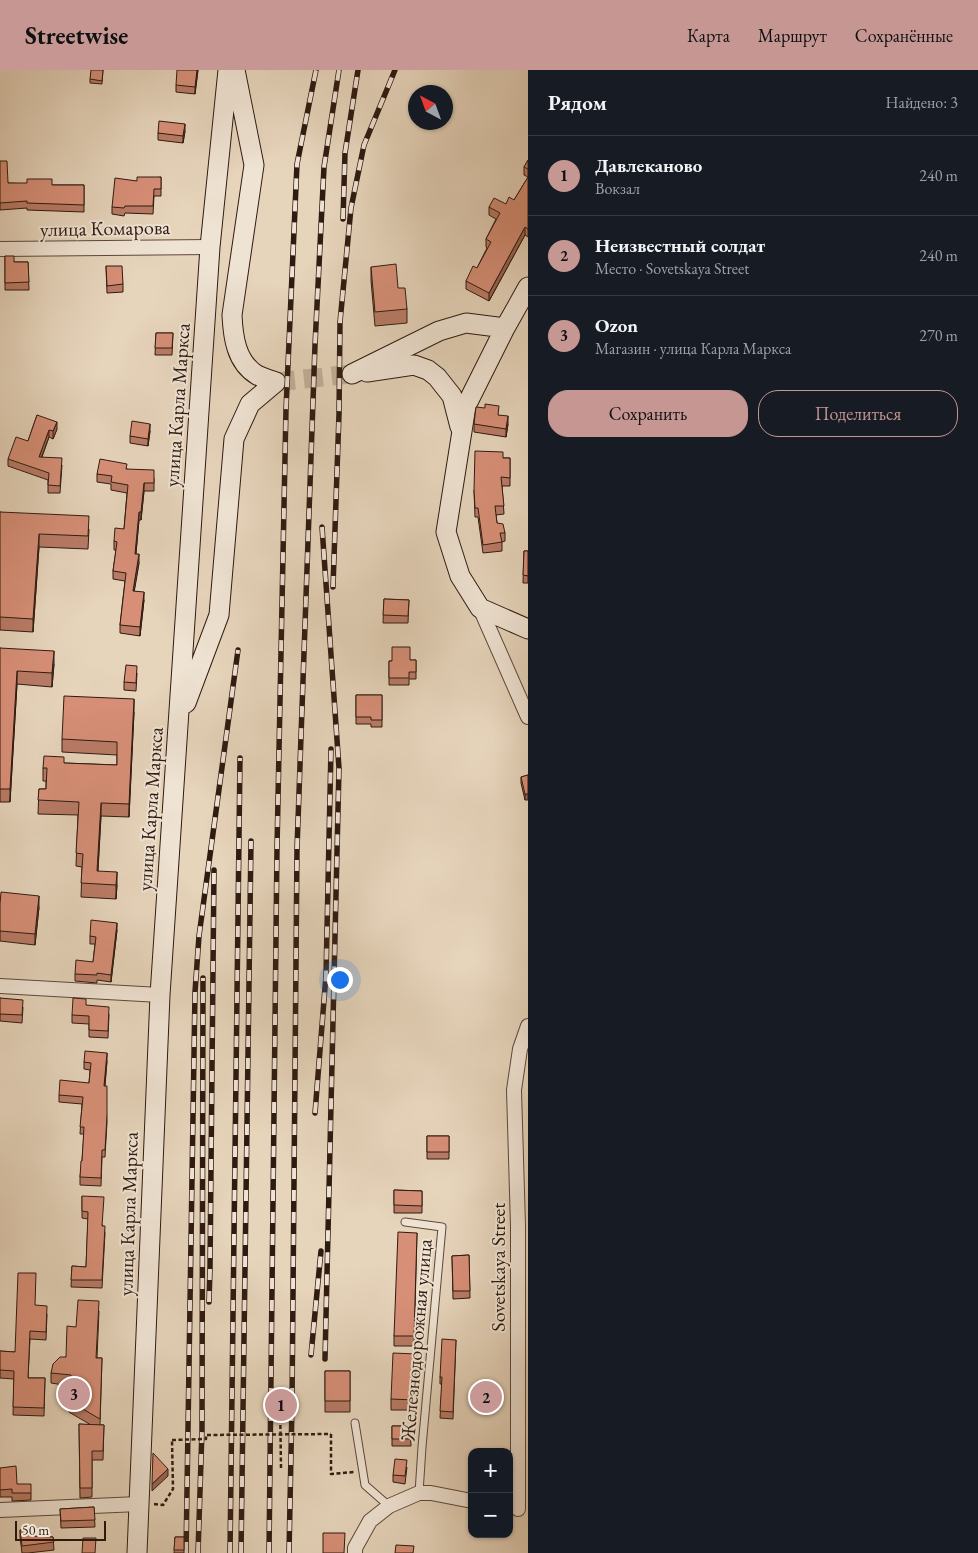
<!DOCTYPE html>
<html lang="ru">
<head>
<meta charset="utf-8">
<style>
	:root { --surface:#171b24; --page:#242831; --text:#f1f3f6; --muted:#9ea1a6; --line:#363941; --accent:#c59692 }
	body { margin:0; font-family:"EB Garamond",serif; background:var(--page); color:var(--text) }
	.controls { position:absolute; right:15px; bottom:15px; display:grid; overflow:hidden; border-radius:10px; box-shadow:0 1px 4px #0004 }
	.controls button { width:45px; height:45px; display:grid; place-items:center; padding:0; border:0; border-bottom:1px solid var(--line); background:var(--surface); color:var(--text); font:25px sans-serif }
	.compass { position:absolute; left:408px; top:15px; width:45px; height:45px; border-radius:50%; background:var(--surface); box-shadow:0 1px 4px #0004; rotate:319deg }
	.scale { position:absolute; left:15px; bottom:12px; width:91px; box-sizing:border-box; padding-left:5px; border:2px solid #2f1a11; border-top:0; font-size:14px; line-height:18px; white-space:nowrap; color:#2f1a11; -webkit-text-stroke:4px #efe3d3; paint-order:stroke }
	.you { position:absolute; left:339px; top:909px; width:18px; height:18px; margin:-12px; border:4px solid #fff; border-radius:50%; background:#1a73e8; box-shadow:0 0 0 8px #1a73e833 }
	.badge { display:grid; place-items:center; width:32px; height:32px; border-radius:50%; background:var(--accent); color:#111; font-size:16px; font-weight:700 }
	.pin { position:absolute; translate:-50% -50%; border:2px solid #fff; box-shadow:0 1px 5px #0006 }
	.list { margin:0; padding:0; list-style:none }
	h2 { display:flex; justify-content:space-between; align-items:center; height:65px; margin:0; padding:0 20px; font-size:21px }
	h2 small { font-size:16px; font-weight:400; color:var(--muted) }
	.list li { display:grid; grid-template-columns:32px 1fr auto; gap:15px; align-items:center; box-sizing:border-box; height:80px; padding:0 20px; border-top:1px solid var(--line) }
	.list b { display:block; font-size:19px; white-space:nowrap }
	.list p { margin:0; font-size:16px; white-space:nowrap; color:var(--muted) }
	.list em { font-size:16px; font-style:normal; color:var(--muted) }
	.actions { display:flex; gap:10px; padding:15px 20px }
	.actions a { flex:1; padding:11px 0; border:1px solid var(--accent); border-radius:20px; text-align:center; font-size:18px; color:var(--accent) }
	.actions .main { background:var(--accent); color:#111 }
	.map { position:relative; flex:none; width:528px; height:1483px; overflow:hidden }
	header { display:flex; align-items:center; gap:30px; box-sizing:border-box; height:70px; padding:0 25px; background:var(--accent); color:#111 }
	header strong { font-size:24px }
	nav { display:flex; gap:28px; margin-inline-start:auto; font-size:18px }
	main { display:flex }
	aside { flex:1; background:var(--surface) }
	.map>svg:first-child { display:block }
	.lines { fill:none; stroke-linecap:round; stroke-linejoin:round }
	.secondary-tunnel { stroke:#c1af99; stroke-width:19; stroke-dasharray:19 9; stroke-linecap:butt }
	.lane-casing { stroke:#5d483c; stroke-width:9 }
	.street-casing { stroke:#5d483c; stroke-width:16 }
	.secondary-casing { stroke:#2f1a11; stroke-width:21 }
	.path { stroke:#2f1a11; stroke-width:2.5; stroke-dasharray:4 2.5; stroke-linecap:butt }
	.lane { stroke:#efe3d3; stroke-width:7 }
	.street { stroke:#efe3d3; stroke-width:14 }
	.secondary { stroke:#efe3d3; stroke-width:19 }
	.rail-casing { stroke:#2f1a11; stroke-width:5.5 }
	.rail { stroke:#efe3d3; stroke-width:4; stroke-dasharray:11; stroke-linecap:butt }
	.path-bridge { stroke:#2f1a11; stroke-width:2.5; stroke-dasharray:4 2.5; stroke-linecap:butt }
	.wall { fill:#b97b66; stroke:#2f1a11 }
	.shaded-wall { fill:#966453; stroke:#2f1a11 }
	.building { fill:#d78f77; stroke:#2f1a11 }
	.labels { text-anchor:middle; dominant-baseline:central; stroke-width:4; stroke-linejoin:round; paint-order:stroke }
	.street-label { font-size:20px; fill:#2f1a11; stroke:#efe3d3 }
</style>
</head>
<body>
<header>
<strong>Streetwise</strong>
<nav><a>Карта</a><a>Маршрут</a><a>Сохранённые</a></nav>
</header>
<main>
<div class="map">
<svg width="528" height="1483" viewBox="0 0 528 1483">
	<rect width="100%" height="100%" fill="#e6d4bb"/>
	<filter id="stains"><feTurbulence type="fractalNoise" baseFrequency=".004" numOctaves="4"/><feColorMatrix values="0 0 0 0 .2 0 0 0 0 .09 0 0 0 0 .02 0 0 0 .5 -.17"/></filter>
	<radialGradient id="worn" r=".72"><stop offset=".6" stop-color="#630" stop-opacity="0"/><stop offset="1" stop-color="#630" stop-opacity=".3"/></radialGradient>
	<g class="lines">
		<path class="secondary-tunnel" d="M276,312L352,304"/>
		<g class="lane-casing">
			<path id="lane" d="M405,1152L442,1157L422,1377L419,1423
				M355,1353L365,1415L389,1436"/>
		</g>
		<g class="street-casing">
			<path id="street" d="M0,179L210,177
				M480,538L528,647
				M0,916L160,925
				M518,1439V1156L514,1020L520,979L528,956
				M0,1440L139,1434
				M355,1483V1478L370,1451L389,1436L419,1423H431L472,1431"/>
		</g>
		<g class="secondary-casing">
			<path id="secondary" d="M528,217L505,258L466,336L446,462L460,506L480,538L528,559
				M367,302L414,295L428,300L437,307L452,326L460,357
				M352,304L439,261L466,253L505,258
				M186,633L219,545L234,369L250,334L276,312C270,310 263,308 257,305C236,292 233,267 232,245L254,95L235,0
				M137,1483L160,925L210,177L228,0"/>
		</g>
		<path class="path" d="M280,1329L281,1398
			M331,1364V1404L354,1402
			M154,1434L163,1435L173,1419L172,1370"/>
		<use href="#lane" class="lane"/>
		<use href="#street" class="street"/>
		<use href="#secondary" class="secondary"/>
		<g class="rail-casing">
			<path id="rail" d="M343,149L345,83L358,0
				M322,457L339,698L325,1289
				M333,517L339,344L340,252L351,138L364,75L395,0
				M315,1043L326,905L331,679
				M209,1232L210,1199L214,800
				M311,1285L321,1181
				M186,1483L195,922L199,866L238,580
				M198,1483L202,1360L203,908
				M230,1483L240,688
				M241,1483L251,771
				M269,1483L277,778L286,339L297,94L316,0
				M289,1483L292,1335L297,779L315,275L324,97L339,0"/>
		</g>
		<use href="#rail" class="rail"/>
		<path class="path-bridge" d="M172,1370L206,1369V1365L331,1364"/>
	</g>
	<path class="wall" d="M103,0L102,14L90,13V9Z
		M198,0L195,24L176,22V15Z
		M185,61L183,73L158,70V63Z
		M528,90V167L525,165L489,231L466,219V211L477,198L487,178L486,177V169L496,149L489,145V137L506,134L514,130L528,107L524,105V97Z
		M0,91L8,113L52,115H84V142L27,140V138L0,140Z
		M161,107V126H154L153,144L125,143L124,146L112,144V137L137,111Z
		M5,186L14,192H28L29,220H5Z
		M106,196L123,214V222L107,223Z
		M371,197L398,218L407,239V253L375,256L371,211Z
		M156,263H173L172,285H155Z
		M37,345L57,359L53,369L49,367L42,387L62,395L60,423H48V410L8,396V389L28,371Z
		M499,345L508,354L506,367L474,362V354Z
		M150,361L148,376L130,373V366Z
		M503,388H510V416H502L504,444L496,445L497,453L505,463V471L502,472V481L483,483L478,447H475L474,420Z
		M127,399L154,408V421H144L141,450H139L136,484L139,493L134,521L144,530L140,566L120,563V555L125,511L113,509V501L116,480H114V471L124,459L127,423L111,420V414L97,412V404Z
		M0,442L89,459L88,479L39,477L33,562L0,560Z
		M524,481H528V513H523Z
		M384,529L409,530L408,553H383Z
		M0,578L54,594L52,617L17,614L10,732H0Z
		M416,590V609H409V615H389V591Z
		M137,603L136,621L124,620V612Z
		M356,625H382V657H371V654H356Z
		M134,642L129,747L101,746L98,801L117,815L116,829L81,827L82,797L76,796L78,745L38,744L39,719H46V711H43V698L64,693L117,695V685L62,682V669Z
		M528,705L525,730L521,713V707Z
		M0,834L39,837L35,875L0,871Z
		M117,860L111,912L97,910V913L75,911V904L93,892L95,874H90V866Z
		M0,928L23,937L22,953L0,951Z
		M86,935L109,944L108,968L89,967V954L72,953V945Z
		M107,991L105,1016L107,1052L105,1087H102L101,1116L80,1115V1107L82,1091L84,1064H80L82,1034L59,1032V1025L89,1013L90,1000L84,999V992Z
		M427,1066H449V1089H427Z
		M394,1120L422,1121V1143H394Z
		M82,1126L103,1156L105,1163L102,1218L71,1217L72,1196L86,1197L88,1149L82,1148Z
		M417,1163L414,1276H394V1266Z
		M469,1185L470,1228L453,1229L452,1186Z
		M35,1235L47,1244L46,1270L30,1269L28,1308H45L44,1346L13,1345L14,1309L0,1308V1281L15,1282Z
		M99,1241L97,1288H102L100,1355H104L103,1390H92V1427L80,1428L79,1354L91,1355L69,1342L70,1316L51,1313V1303L66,1287L76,1257Z
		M456,1270L453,1349L440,1348L442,1314H440V1307Z
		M416,1295L414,1340H391V1329Z
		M325,1301H350V1342H325Z
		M392,1356H410L411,1376H392Z
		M407,1397L405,1414L393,1412V1405Z
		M0,1398L17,1414L31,1423V1430L12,1431V1427H0Z
		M94,1437L95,1457L61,1458L60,1439Z
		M20,1460L31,1466L53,1467L54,1480L28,1483H22L20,1467Z
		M175,1467H184V1483H174Z"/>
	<path class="shaded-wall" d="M197,0H198L195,24V17Z
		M185,54V61L183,73V66Z
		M525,157V165L489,231V223Z
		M508,346V354L506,367V359Z
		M57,352V359L53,369V361Z
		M150,354V361L148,376V369Z
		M49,360V367L39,394V387Z
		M144,413V421L141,450V442Z
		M139,442V450L135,492V484Z
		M39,464V477L33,562V549Z
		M139,484V493L133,529V521Z
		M144,522V530L140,566V557Z
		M54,581V594L52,617V603Z
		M17,601V614L10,732V719Z
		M134,629V642L129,747V734Z
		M525,724H528V730H525Z
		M101,733V746L97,814V801Z
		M117,802V815L116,829V815Z
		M39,826V837L35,875V864Z
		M117,853V860L111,912V905Z
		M107,983V991L104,1023V1016Z
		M168,1399V1406L152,1421V1414Z"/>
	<path class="building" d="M91,0H103L102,11L90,9Z
		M177,0H197L195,17L176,15Z
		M159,51L185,54L183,66L158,63Z
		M528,90V99L524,97Z
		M0,91H7L8,113H27V109H52V115H84V135L27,133V131L0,133Z
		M137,107H161V119H154L153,136H125L124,138L112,137L115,108L137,111Z
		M528,107V159L525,157L489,223L466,211L473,196L477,198L491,172L486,169L500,143L489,137L494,128L506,134L509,127L514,130Z
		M5,186H14V192H28L29,212L5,213Z
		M396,194L398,218H405L407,239L375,242L371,197Z
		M106,196H122L123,214L107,216Z
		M156,263H173L172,278H155Z
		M485,334L499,336L498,345L508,346L506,359L474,354L476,337L485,338Z
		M37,345L57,352L53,361L49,360L39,387L62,388L60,416L48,415L49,403L8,389L16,367L28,371Z
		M132,351L150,354L148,369L130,366Z
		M475,381L503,382V388H510V408L501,407L504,436H495L497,453L503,454L505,463H500L502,472L483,475L478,438H475L474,420Z
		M100,389L127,394L126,399L154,400V413H144L141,442H139L135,484H139L133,521L144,522L140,557L120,555L126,503L113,501L117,472L114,471L115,458L124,459L128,415L111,412L112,406L97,404Z
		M0,442L89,446L88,466L39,464L33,549L0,547Z
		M524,481H528V506L523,505Z
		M384,529L409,530L408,546L383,545Z
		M392,577H410V590H416V602H409V608H389V591H392Z
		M0,578L54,581L52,603L17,601L10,719H0Z
		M126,595L137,596L136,613L124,612Z
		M356,625H382V650H371V647H356Z
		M64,626L134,629L129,734L101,733L97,801L117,802L116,815L81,813L83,784L76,783L79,732L38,730L39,719H46L47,698H43L44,686L64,687V693L117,695V672L62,669Z
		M528,705V724H525L521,707Z
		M1,822L39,826L35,864L0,861V834Z
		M91,850L117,853L111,905L97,903V905L75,904L76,890L93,892L96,867L90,866Z
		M0,928L23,930L22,945L0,944Z
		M73,928L86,929V935L109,937L108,961L89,960V946L72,945Z
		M85,981L107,983L104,1016H107V1045L105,1080H102L101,1108L80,1107L81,1091H82L84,1057H80L83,1027L59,1025L60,1010L89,1013L91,993L84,992Z
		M427,1066H449V1082H427Z
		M394,1120L422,1121V1136L394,1135Z
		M82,1126L104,1127L102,1156H105L102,1210H71L72,1196L86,1197L88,1142L82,1141Z
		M398,1162L417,1163L414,1266H394Z
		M469,1185L470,1221H453L452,1186Z
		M18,1203H36L35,1235L47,1236L46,1262L30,1261L28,1308H45L44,1338L13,1337L14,1301L0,1300V1281L15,1282Z
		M78,1230L99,1231L96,1288H102L100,1349L69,1331L71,1305L51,1303L53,1294L60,1287H66L67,1256L76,1257Z
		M442,1269L456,1270L453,1342L440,1341L442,1307H440Z
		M393,1283L416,1284L414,1330L391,1329Z
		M325,1301H350V1331H325Z
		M79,1354L104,1355L103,1381H92V1418H80Z
		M392,1356H410L411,1369H392Z
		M153,1383L168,1399L152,1414Z
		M395,1389L407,1390L405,1406L393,1405Z
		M16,1396L17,1414H31V1423H12V1419L0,1420V1398Z
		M94,1437L95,1450L61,1451L60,1439Z
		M31,1458V1466L53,1467L54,1472L22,1476L20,1460Z
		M323,1463H345L344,1483H323Z
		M175,1467H184V1480H174Z
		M83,1468H96L95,1483H82Z
		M396,1475L414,1476L413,1483H395Z"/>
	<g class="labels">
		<g class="street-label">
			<text transform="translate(105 158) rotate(-1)">улица Комарова</text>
			<text transform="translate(177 335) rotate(-86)">улица Карла Маркса</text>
			<text transform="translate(150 739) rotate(-86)">улица Карла Маркса</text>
			<text transform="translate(128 1144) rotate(-88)">улица Карла Маркса</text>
			<text transform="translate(498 1197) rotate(-90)">Sovetskaya Street</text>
			<text transform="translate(416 1270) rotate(-85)">Железнодорожная улица</text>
		</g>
	</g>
	<rect width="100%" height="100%" filter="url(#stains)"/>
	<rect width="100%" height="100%" fill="url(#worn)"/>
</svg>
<div class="controls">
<button>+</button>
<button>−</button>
</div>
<svg class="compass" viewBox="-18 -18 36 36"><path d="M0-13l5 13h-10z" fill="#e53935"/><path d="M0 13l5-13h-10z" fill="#9ea1a6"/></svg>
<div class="scale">50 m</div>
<div class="you"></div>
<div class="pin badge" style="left:281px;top:1335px">1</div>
<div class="pin badge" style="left:486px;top:1327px">2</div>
<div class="pin badge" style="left:74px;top:1324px">3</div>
</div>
<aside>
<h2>Рядом<small>Найдено: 3</small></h2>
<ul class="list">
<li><span class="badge">1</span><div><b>Давлеканово</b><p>Вокзал</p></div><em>240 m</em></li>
<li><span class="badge">2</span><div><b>Неизвестный солдат</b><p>Место · Sovetskaya Street</p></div><em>240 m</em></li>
<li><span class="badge">3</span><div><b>Ozon</b><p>Магазин · улица Карла Маркса</p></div><em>270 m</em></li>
</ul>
<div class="actions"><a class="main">Сохранить</a><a>Поделиться</a></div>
</aside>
</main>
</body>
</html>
